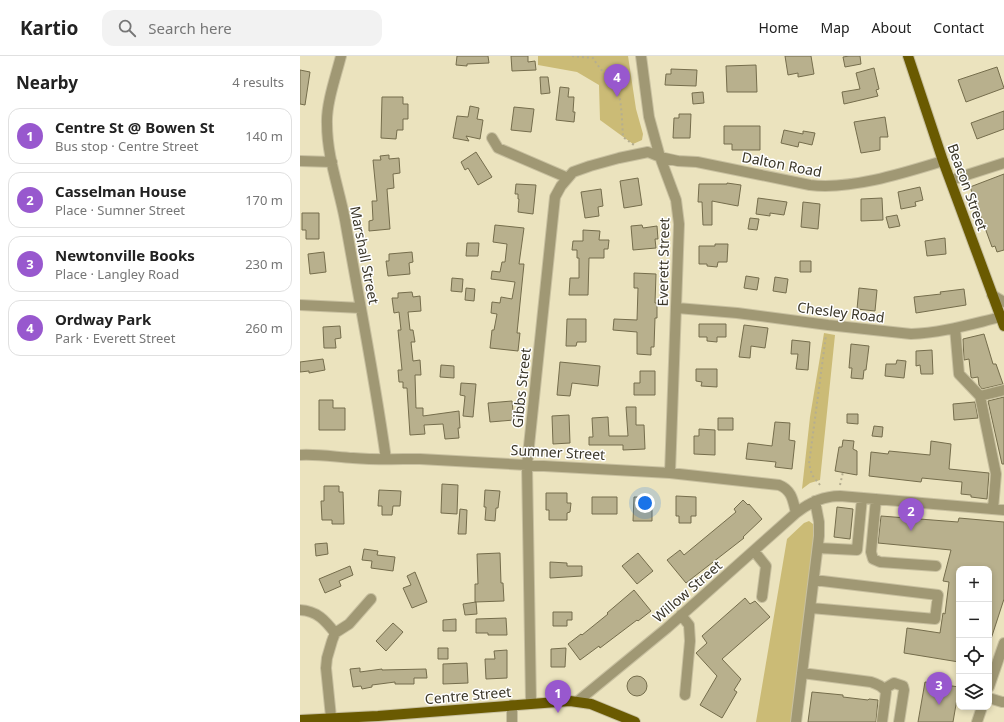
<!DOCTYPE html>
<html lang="en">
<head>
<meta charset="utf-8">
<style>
	:root { --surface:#fff; --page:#f2f2f2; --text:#222; --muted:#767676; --line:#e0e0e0; --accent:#9858ce }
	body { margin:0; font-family:"Noto Sans",sans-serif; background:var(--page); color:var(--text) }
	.controls { position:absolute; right:12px; bottom:12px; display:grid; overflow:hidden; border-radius:8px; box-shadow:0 2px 6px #0003 }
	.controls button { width:36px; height:36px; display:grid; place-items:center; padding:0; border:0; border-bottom:1px solid var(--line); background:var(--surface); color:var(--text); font:20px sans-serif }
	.you { position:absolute; left:345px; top:447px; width:14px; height:14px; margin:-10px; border:3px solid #fff; border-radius:50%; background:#1a73e8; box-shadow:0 0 0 6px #1a73e833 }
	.badge { display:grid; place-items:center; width:26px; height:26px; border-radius:50%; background:var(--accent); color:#fff; font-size:13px; font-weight:700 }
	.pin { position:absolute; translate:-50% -33px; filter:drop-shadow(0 1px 2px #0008) }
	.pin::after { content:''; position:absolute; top:21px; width:14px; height:12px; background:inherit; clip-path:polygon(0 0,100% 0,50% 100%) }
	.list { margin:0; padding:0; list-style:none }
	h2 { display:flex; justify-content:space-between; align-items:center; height:52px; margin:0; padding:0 16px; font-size:17px }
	h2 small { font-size:13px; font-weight:400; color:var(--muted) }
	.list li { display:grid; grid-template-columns:26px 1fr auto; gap:12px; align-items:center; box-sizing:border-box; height:56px; margin:0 8px 8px; padding:0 8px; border:1px solid var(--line); border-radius:12px }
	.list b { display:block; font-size:15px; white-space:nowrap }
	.list p { margin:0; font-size:13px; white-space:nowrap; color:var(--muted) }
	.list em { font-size:13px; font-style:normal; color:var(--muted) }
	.icon { flex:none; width:22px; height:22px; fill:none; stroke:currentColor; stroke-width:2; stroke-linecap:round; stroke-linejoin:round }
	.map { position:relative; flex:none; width:704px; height:666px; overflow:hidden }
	header { display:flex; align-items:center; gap:24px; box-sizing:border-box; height:56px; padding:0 20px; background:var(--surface); border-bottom:1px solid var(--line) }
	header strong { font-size:19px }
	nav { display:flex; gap:22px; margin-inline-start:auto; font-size:14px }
	.search { width:280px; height:36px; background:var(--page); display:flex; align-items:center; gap:10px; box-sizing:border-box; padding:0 14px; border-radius:12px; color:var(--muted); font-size:15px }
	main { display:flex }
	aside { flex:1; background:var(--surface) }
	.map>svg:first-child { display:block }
	.green { fill:#cbbb76 }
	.building { fill:#b8b08d; stroke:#756d4c }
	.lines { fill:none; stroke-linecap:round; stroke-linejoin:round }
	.minor-casing { stroke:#c8c0a0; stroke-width:12 }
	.major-casing { stroke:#c8c0a0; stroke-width:12 }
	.path { stroke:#b5ae90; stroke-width:2; stroke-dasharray:2 3; stroke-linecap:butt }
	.minor { stroke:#a09874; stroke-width:10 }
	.major { stroke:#6a5a01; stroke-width:10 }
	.labels { text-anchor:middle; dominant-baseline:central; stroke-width:3; stroke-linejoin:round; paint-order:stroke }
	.street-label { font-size:14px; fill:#3a3628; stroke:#fff }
</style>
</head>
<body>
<header>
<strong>Kartio</strong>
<div class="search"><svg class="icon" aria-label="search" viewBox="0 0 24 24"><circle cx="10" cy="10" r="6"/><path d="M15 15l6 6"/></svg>Search here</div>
<nav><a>Home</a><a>Map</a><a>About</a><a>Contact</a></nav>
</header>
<main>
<aside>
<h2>Nearby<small>4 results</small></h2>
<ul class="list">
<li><span class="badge">1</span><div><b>Centre St @ Bowen St</b><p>Bus stop · Centre Street</p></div><em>140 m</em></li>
<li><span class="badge">2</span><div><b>Casselman House</b><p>Place · Sumner Street</p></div><em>170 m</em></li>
<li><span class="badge">3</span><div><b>Newtonville Books</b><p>Place · Langley Road</p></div><em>230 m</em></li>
<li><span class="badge">4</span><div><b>Ordway Park</b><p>Park · Everett Street</p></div><em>260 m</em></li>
</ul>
</aside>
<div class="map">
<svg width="704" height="666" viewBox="0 0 704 666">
	<rect width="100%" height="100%" fill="#ebe3be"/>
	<path class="green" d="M238,0H328L336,53L343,78L342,84L333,88L300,64L299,29L277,16L238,9Z
		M524,277L535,279L520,424L510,427L502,433L510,361Z
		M509,465L513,468L515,476L492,666H456L487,483L504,467Z"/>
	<path class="building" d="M157,0H188L189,7L167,8V10L156,9Z
		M211,0H228V6L235,5L236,14L212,15Z
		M485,0H511L514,18L498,21V17L488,19Z
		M549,0H560L561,8L545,11L543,1Z
		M456,9L457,36H427L426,10Z
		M697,11L704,32L666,46L658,24Z
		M574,12L579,33L576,34L578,40L544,48L542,36L560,33L556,17Z
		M371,13L397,14L396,30L365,29L366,18H371Z
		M0,14L10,16L5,49L0,48Z
		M240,21H248L250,37L241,38Z
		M260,31L269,32L268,41H274L273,56H275L274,66L256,64Z
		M403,36L404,47L393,48L392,37Z
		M82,41H103V48H108V63H103V74H97L96,83L81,82Z
		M170,50L179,52L177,63L183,64L180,83L166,80L169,85L153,82L157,60L168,61Z
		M214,51L234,53L231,76L211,74Z
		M704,55V73L677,83L671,67Z
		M379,58H391L390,82H373L374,62H379Z
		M585,61L588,81H580V94L561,97L554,66Z
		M424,70H460V94H432V88H424Z
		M484,74L503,78V75L515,77L512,89L499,86L498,91L481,87Z
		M176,96L192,121L178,129L168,112L165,114L161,106Z
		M89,99V103L99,102L100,117L93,118L94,132L87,133L90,173L69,175V165L73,164L72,145H77L73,104H81L80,100Z
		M704,118V194L697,196L695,190L692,191L670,131Z
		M338,122L342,149L324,152L320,125Z
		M427,127L441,129L438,150L412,145V169H403L402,146H398L399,128H427Z
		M216,128L236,129L233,158L218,156L219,143H218V138H215Z
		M620,131L623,144L615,146L616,150L601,153L598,136Z
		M301,133L303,150L298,151L299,160L285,162L281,136Z
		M458,142L487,146L484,159L470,157V160L456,158Z
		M582,142L583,164L561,165V143Z
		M503,146L520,148L518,173L501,171Z
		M2,157H19V183H6V174H2Z
		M597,159L600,170L589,172L586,161Z
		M450,162L459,163L457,174L448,173Z
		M195,169L224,172L219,208H224L217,277H220L218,295L190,292L192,274H194L197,258L191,257L192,246L200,247L201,241L212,243L215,226L191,223L192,215L200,216L202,206H205L207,188L193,186Z
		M342,169L343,172L357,170L358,183H355L356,192L333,194L331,170Z
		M283,174L300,175L299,184H309L308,193H304V202H289L288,239H269L270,222H279V202H277V194H272L273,185H283Z
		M645,182L646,198L627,200L625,185Z
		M167,187H179L178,200H166Z
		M415,188H428L427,206H418L417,211L407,210V208H399V190H415Z
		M24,196L26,216L10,218L8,198Z
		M112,196L113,206L109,207L110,218L88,220L86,205H89V198Z
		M500,205H511V216H500Z
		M334,217L356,218L355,247H357V262H355L354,291H351V299L337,298V276L313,274L314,263L337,264L338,232H334Z
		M446,220L459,222L457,234L444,232Z
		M475,221L488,223L486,237L473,235Z
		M152,222L163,223L162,236L151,235Z
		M166,232L175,233L174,245L165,244Z
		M559,232L577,234L575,255L557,253Z
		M664,233L666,249L616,257L614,241L641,238L640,236Z
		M112,236L113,241L120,240L121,255L108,256L110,274H113L115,286H111L113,305L120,304L121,319H115L116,352H123V360L159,355L160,372H158L159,382L145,383L143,368L124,369L125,378L110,379L107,332H103V326H99L98,314H102L98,274H101L99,256L94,257L92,242H98V237Z
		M267,263H286V286H277L276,290H266Z
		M399,268H426V281H417V286L407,285V281H399Z
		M444,269L468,272L465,292L451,290L450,302L439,301Z
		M40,270L41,282L35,283L36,292H24L23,271Z
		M684,278L693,308H696L703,328L682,333L679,329L678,321L672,322L671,321L669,303L664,304L663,283Z
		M492,284L510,286L508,314L496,313L498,298H491Z
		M551,288L569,290L566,314H564L563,323L551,322L552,312H549Z
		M632,294L633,318H621L620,309L616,310V295Z
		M23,303L25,314L9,317V315L0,316V306Z
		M597,304L606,305L604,322L585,320L586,308H596Z
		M260,306L300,310L298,330L272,327L270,340L257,339Z
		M141,309L154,310V322L140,321Z
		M396,313H417V331L401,330L402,326L396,325Z
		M340,315H355V339H334V327H340Z
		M161,327L176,328L173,361L163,360L165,340L160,339Z
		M704,341V408H702L688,345Z
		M19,344H33V352H45V374H19Z
		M212,345L214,364L190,366L188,347Z
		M675,346L678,362L654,364L653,348Z
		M326,351H336V369H344L345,393L323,394V389H289V381H293L292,362L308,361L309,380H328Z
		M547,358H558V368L547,367Z
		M269,359L270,387L253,388L252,360Z
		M418,362H433V374H418Z
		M475,366L490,367L489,384L495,385L492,413L475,411L476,406L446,403L448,387L472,390Z
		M574,370L583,371L582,381L572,380Z
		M399,373L415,374V399L394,398V380H399Z
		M543,384L554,385L553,393L557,395V419L535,415L539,391H542Z
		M631,385L651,388L649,413L689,417L687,443L671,441V439L661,438L662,426L622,422L621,426L569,420L571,396L588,398L589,395L630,399Z
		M142,428L158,429L157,458L141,457Z
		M24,430H39V436H43L44,468H32V464H22L21,445H24Z
		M79,434L101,435L100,450H93L92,459H82V450H78Z
		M185,434L200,435L198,452H196L195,465L185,464L186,451H184Z
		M246,437H267V447H271L270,456L267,457V464H249V454H246Z
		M376,440L396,441V460H391V467H379V460H376Z
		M292,441H317V458H292Z
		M334,441H352V465H333Z
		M443,444L448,449L449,448L462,463L443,481L444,482L386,527L367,504L380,494L384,499L436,456L434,453Z
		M537,451L553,453L550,483L534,481Z
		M160,453L167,454L166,478H158Z
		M581,460L658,466L659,462L704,466V543L691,583H689V513H659V606L604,597L607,572L640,577L643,557L645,558L649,526L643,525L651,494L578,487Z
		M27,487L28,498L16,500L15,488Z
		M64,493L78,495L77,499L95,501L93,515L71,512L72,505L62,504Z
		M200,497L201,527H203L204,545L175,546V528H178L177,498Z
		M338,497L353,515L337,528L322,510Z
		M250,506L267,507V510H282V520L250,522Z
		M50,510L53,519L39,525L41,530L25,537L19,523Z
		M115,516L127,546L112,552L103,532L111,529L107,520Z
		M334,534L351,555L338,565L337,564L300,592L299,590L280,604L268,588L281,578L282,579L308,558L307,557Z
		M445,542L450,548L455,545L470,561L422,603L441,623L434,634L437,636L422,662L400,649L417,620L396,597L407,587L402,580Z
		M176,546L177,558L165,559L163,548Z
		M253,556H272V564H267V570H253Z
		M206,562L207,579H188V577H176V563Z
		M156,563V575H143V564Z
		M93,567L103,576L86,595L76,585Z
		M138,592H148V603H138Z
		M266,592L265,611H251V593Z
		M207,594V622L186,623L185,603H195L194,595Z
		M167,607L168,627L143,628V608Z
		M60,612V616L82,613V614L126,613L127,622H114V628H95V626L72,629V631L62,633L61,630L53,631L50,613Z
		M327 630a10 10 0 1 1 20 0a10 10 0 1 1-20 0Z
		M625,626L659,631L653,666H618Z
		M512,636L543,639V641L568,644L569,643L578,644L576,666H508Z"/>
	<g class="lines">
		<g class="minor-casing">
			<path id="minor" d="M41,0C36,20 26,48 27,68C27,101 39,132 45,164C59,244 75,323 86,403
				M341,0L349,61L360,101L376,144L379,168L370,417
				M192,82L198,92L268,122
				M0,105L32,106
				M651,124L704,107
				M692,239L704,246
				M0,249L61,252
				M377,252L437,257L528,269L611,278C642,277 671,268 701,261
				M655,272L659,318L680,340L696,418L693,453
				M680,340L704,334
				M0,399C18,398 36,401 53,402C76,404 98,403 120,403L370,417L479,429C492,434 493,445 496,457
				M576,443L571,496L573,503L580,506L636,510
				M518,492L557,494L562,442
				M454,495L466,510L462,541
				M511,552L635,563L638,539L514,524
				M0,554C17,555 25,564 35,577
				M381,559L389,569L390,585L385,639
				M502,617L571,626C577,628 583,630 586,636L582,666
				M689,631L704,587
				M584,633L594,627L603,630L604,634L599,666
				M689,642L702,646H704
				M278,645L367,572L496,457C510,446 523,440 540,440L704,454
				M231,647L227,409L255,141L261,130L273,116L290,110L319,102L348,96L360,101L378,105L397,106L510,129C551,134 604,117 643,105
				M212,649V666
				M31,661L26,612L27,602L32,585L35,577L49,568L71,543
				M496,666L519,480V466L515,445
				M677,666L682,651"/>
		</g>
		<g class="major-casing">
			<path id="major" d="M608,0L643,105L704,270
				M0,664L78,660L270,645L291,648L335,666"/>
		</g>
		<path class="path" d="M272,0L293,2C299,13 316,29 319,39C322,51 322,68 323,81L334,89
			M520,429L512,419L509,408L526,279
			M540,429L543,416"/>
		<use href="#minor" class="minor"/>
		<use href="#major" class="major"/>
	</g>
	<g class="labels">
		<g class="street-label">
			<text transform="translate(482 108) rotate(11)">Dalton Road</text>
			<text transform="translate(668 131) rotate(70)">Beacon Street</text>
			<text transform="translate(65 199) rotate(79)">Marshall Street</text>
			<text transform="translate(363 206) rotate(-89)">Everett Street</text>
			<text transform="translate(541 256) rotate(7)">Chesley Road</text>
			<text transform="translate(221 332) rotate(-84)">Gibbs Street</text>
			<text transform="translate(258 396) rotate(3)">Sumner Street</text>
			<text transform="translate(387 535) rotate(-41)">Willow Street</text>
			<text transform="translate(168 639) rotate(-5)">Centre Street</text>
		</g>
	</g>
</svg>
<div class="controls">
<button>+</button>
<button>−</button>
<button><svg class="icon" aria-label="locate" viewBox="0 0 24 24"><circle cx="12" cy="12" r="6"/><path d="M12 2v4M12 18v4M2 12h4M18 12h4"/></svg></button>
<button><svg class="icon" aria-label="layers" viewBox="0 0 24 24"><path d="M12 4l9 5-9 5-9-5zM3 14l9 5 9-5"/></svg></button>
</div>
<div class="you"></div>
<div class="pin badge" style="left:258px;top:657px">1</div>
<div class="pin badge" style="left:611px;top:475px">2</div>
<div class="pin badge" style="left:639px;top:649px">3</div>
<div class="pin badge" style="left:317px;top:41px">4</div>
</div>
</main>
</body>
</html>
